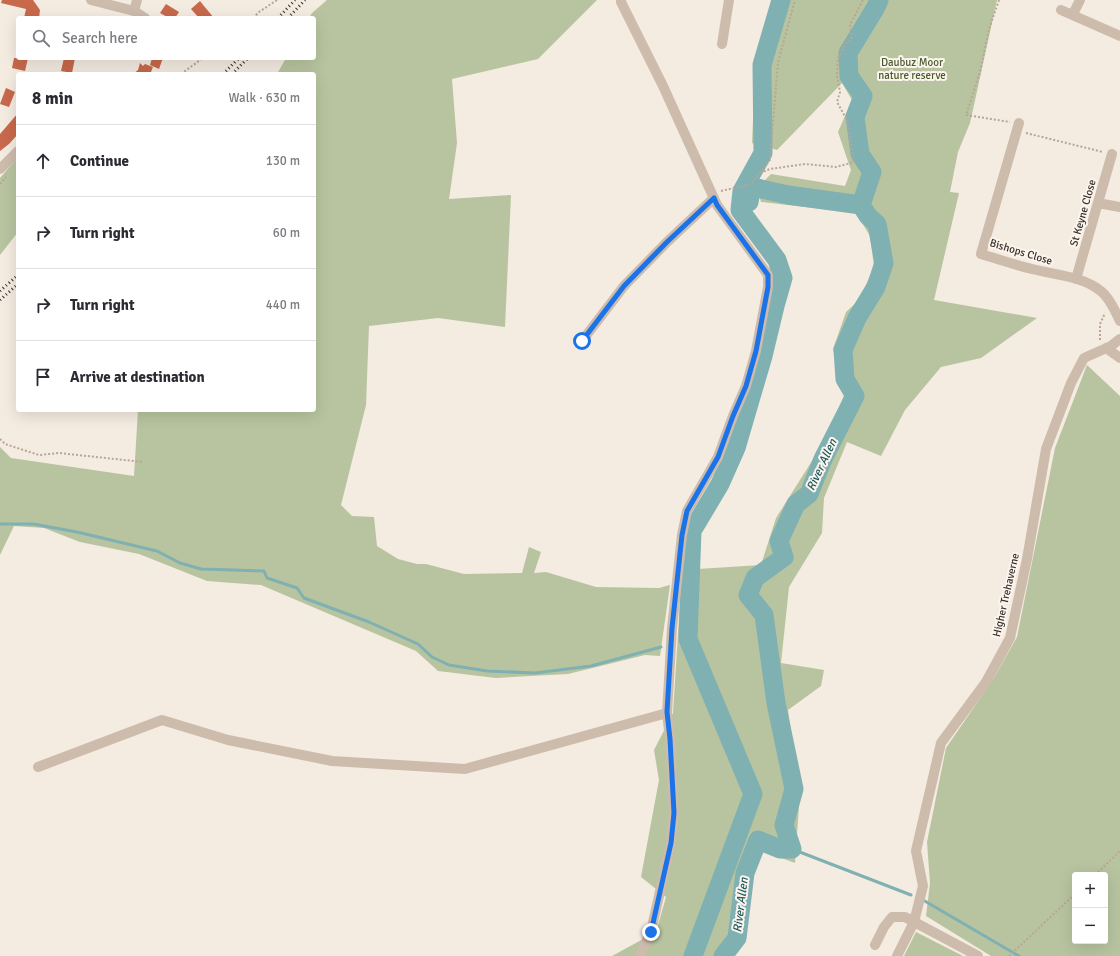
<!DOCTYPE html>
<html lang="en">
<head>
<meta charset="utf-8">
<style>
	:root { --surface:#fff; --page:#f2f2f3; --text:#2b2b33; --muted:#7c7c81; --line:#e1e1e2 }
	body { margin:0; font-family:Signika,sans-serif; background:var(--page); color:var(--text) }
	.controls { position:absolute; right:12px; bottom:12px; display:grid; overflow:hidden; border-radius:4px; box-shadow:0 4px 16px #0002 }
	.controls button { width:36px; height:36px; display:grid; place-items:center; padding:0; border:0; border-bottom:1px solid var(--line); background:var(--surface); color:var(--text); font:20px sans-serif }
	.stop { position:absolute; width:12px; height:12px; margin:-9px; border:3px solid #1a73e8; border-radius:50%; background:#fff }
	.stop.end { background:#1a73e8; border-color:#fff; box-shadow:0 1px 4px #0008 }
	.list { margin:0; padding:0; list-style:none }
	h2 { display:flex; justify-content:space-between; align-items:center; height:52px; margin:0; padding:0 16px; font-size:17px }
	h2 small { font-size:13px; font-weight:400; color:var(--muted) }
	.list li { display:grid; grid-template-columns:26px 1fr auto; gap:12px; align-items:center; box-sizing:border-box; height:72px; padding:0 16px; border-top:1px solid var(--line) }
	.list b { display:block; font-size:15px; white-space:nowrap }
	.list em { font-size:13px; font-style:normal; color:var(--muted) }
	.icon { flex:none; width:22px; height:22px; fill:none; stroke:currentColor; stroke-width:2; stroke-linecap:round; stroke-linejoin:round }
	.map { position:relative; flex:none; width:1120px; height:956px; overflow:hidden }
	.search { position:absolute; background:var(--surface); box-shadow:0 4px 16px #0002; left:16px; top:16px; width:300px; height:44px; display:flex; align-items:center; gap:10px; box-sizing:border-box; padding:0 14px; border-radius:4px; color:var(--muted); font-size:15px }
	.panel { position:absolute; background:var(--surface); box-shadow:0 4px 16px #0002; left:16px; top:72px; width:300px; height:340px; border-radius:4px }
	.map>svg:first-child { display:block }
	.green { fill:#b8c4a0; fill-rule:evenodd }
	.lines { fill:none; stroke-linecap:round; stroke-linejoin:round }
	.stream { stroke:#7fb0b2; stroke-width:3 }
	.river { stroke:#7fb0b2; stroke-width:19 }
	.building { fill:#c8694b }
	.path { stroke:#b9a596; stroke-width:2; stroke-dasharray:2 2; stroke-linecap:butt }
	.minor { stroke:#cdbbac; stroke-width:10 }
	.rail { stroke:#3b302b; stroke-width:3; stroke-dasharray:1 3; stroke-linecap:butt }
	.route { stroke:#1a73e8; stroke-width:5 }
	.labels { text-anchor:middle; dominant-baseline:central; stroke-width:4; stroke-linejoin:round; paint-order:stroke }
	.park-label { font-size:11px; fill:#4a5a2e; stroke:#fbf5ee }
	.street-label { font-size:11px; fill:#3b302b; stroke:#fbf5ee }
	.water-label { font-size:12px; font-style:italic; fill:#1f5a5e; stroke:#fbf5ee }
</style>
</head>
<body>
<div class="map">
<svg width="1120" height="956" viewBox="0 0 1120 956">
	<rect width="100%" height="100%" fill="#f4ebe1"/>
	<path class="green" d="M327,0H597L538,59L452,79L457,143L449,199L511,195L505,327L438,318L369,326L366,405L341,505L352,516L374,517L377,546L398,559L417,564H426L464,574L522,573L529,547L541,552L534,573L546,572L596,587L659,588L670,585L660,656L645,655L568,674L496,678L438,671L416,651L261,585L207,581L139,554L80,542L44,528L14,526L0,555V447L11,458L134,476L138,410H314V74H277L286,58H314V18H309L312,13Z
		M773,0H997L970,123L958,152L950,192L959,193L934,300L1037,318L981,358L941,367L905,410L881,456L847,442L824,498L822,533L789,587L781,663L824,670L821,686L788,710L800,792L795,863L749,846L741,942L717,956H612L656,932L666,897L641,877L659,780L654,750L673,713L682,570L761,565L776,518L829,434L844,395L833,349L846,312L859,300L874,267L870,236L856,213L761,202L757,188L771,174L845,186L851,170L838,132L852,100L842,83L777,150L752,143L755,71Z
		M18,157V232L0,255V178Z
		M1087,365L1120,396V956H991L926,916L930,883L927,842L946,748L994,678L1017,637L1055,448ZM1075,875H1105V941H1075Z
		M916,932L963,956H904Z"/>
	<g class="lines">
		<path class="stream" d="M0,524H33L77,532L157,551L180,563L201,569L264,571L267,578L297,588L304,598L369,622L418,644L432,657L449,665L487,671L535,673L591,666L661,647
			M681,641L688,639
			M792,849L911,895
			M923,900L1019,956"/>
		<path class="river" d="M744,202H749L751,191L757,188L788,195L861,205
			M693,956L753,794L688,639L692,531L720,484L736,448L763,356L775,306L783,278L777,260L740,210L742,191L763,153L762,65L781,0
			M723,956L737,938L745,873L758,840L780,849H792L784,825L794,789L776,703L764,615L748,595L755,578L784,557L779,541L796,504L809,494L823,459L855,396L845,379L843,350L857,318L876,287L884,263L877,224L868,216L861,205L872,172L860,154L855,117L863,96L849,76L848,53L876,7L879,0"/>
	</g>
	<path class="building" d="M2,0H33L40,10L39,18H24L26,9L1,3Z
		M200,1L204,6L214,18H199L191,9Z
		M166,4L179,12L175,18H169L160,13Z
		M14,58H28L25,71L12,68Z
		M64,58H75L72,73L61,71Z
		M152,58H163L159,69L150,65Z
		M140,63L143,66L145,64L153,67L151,72L153,74H133L138,70Z
		M6,88L15,92L9,107L0,104Z
		M18,113V134L9,144L0,151V134Z"/>
	<g class="lines">
		<path class="path" d="M999,0L989,29L980,72L966,115L1010,122
			M253,18L259,12L277,0
			M181,74L203,58
			M1026,133L1103,152
			M760,173L770,169L805,164L836,167L854,162L847,120L837,102L840,92L837,75L838,58L845,45L852,39L850,25L863,0
			M0,184L6,177
			M721,191L751,184L770,160L778,62L795,0
			M1100,340V324L1105,313
			M0,439L5,444L39,455L59,453L143,462
			M1095,875L1120,851
			M1009,956L1075,894"/>
		<path class="minor" d="M91,0L134,11L145,18
			M621,0V2L663,86L717,205L768,275V287L756,351L746,386L733,416L718,457L687,511L682,535L672,628L667,713L670,739L674,813L671,843L651,931L640,956
			M1061,10L1120,36
			M134,11L137,0
			M1073,14L1080,0
			M722,44L729,0
			M1019,123L981,254C998,259 1015,265 1032,269C1055,275 1084,276 1102,292C1111,300 1115,311 1120,321
			M0,169L18,151
			M1098,203L1120,207
			M1076,279L1112,154
			M582,341L624,286L667,242L714,198
			M1106,348L1120,358
			M38,767L162,720L228,740L332,761L465,769L667,713
			M875,945L884,927L892,917H905L978,956
			M897,956L914,922L923,886L916,851L941,743L986,682L1010,638L1027,559L1046,449L1071,383L1084,358L1111,346L1120,339"/>
		<path class="rail" d="M278,18L295,0
			M288,18L305,0
			M223,74L239,58
			M232,74L248,58
			M0,291L18,275
			M0,300L18,284"/>
	</g>
	<g class="lines">
		<path class="route" d="M582,341L624,286L667,242L714,198L717,205L768,275V287L756,351L746,386L733,416L718,457L687,511L682,535L672,628L667,712L670,739L674,813L671,843L651,932"/>
	</g>
	<g class="labels">
		<g class="park-label">
			<text x="912" y="62">Daubuz Moor<tspan x="912" dy="13">nature reserve</tspan></text>
		</g>
		<g class="street-label">
			<text transform="translate(1083 213) rotate(-74)">St Keyne Close</text>
			<text transform="translate(1021 252) rotate(17)">Bishops Close</text>
			<text transform="translate(1006 595) rotate(-77)">Higher Trehaverne</text>
		</g>
		<g class="water-label">
			<text transform="translate(822 465) rotate(-65)">River Allen</text>
			<text transform="translate(741 905) rotate(-83)">River Allen</text>
		</g>
	</g>
</svg>
<div class="controls">
<button>+</button>
<button>−</button>
</div>
<div class="stop" style="left:582px;top:341px"></div>
<div class="stop end" style="left:651px;top:932px"></div>
<div class="search"><svg class="icon" aria-label="search" viewBox="0 0 24 24"><circle cx="10" cy="10" r="6"/><path d="M15 15l6 6"/></svg>Search here</div>
<section class="panel">
<h2>8 min<small>Walk · 630 m</small></h2>
<ul class="list">
<li><svg class="icon" aria-label="ahead" viewBox="0 0 24 24"><path d="M12 20V5M6 11l6-6 6 6"/></svg><div><b>Continue</b></div><em>130 m</em></li>
<li><svg class="icon" aria-label="right" viewBox="0 0 24 24"><path d="M7 20v-9h11M14 6l5 5-5 5"/></svg><div><b>Turn right</b></div><em>60 m</em></li>
<li><svg class="icon" aria-label="right" viewBox="0 0 24 24"><path d="M7 20v-9h11M14 6l5 5-5 5"/></svg><div><b>Turn right</b></div><em>440 m</em></li>
<li><svg class="icon" aria-label="arrive" viewBox="0 0 24 24"><path d="M6 21V4h12l-3 4 3 4H6"/></svg><div><b>Arrive at destination</b></div></li>
</ul>
</section>
</div>
</body>
</html>
